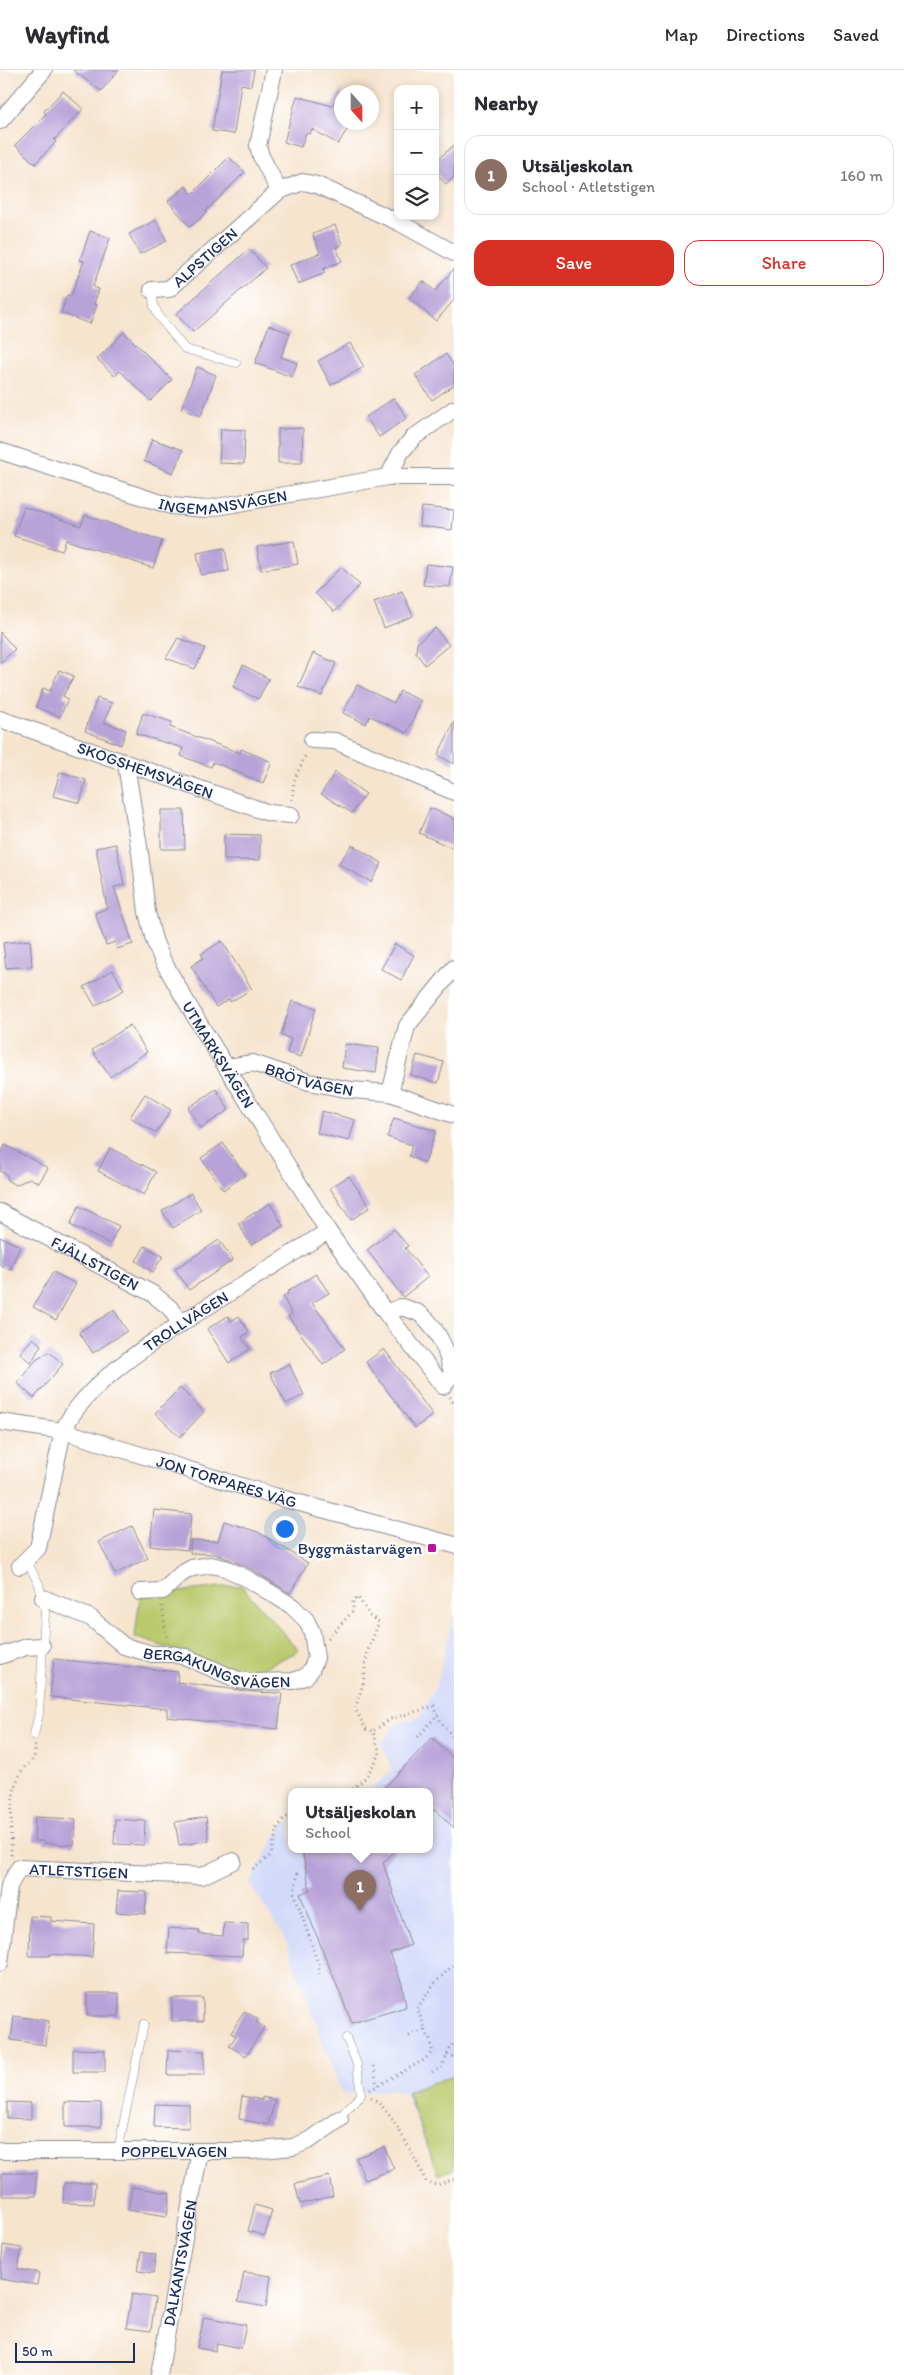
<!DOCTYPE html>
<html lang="en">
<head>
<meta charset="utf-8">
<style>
	:root { --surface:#fff; --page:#f2f2f3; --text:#2b2b33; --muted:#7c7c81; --line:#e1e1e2; --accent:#d93025 }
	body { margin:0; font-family:Itim,sans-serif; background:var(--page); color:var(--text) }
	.controls { position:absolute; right:15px; top:15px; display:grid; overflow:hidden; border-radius:10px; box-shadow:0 2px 8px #0003 }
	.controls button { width:45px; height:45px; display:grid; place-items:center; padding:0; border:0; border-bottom:1px solid var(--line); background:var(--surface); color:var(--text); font:25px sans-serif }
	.compass { position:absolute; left:334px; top:15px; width:45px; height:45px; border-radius:50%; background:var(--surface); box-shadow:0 2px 8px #0003; rotate:159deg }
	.scale { position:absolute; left:15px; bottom:12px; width:120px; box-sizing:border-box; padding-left:5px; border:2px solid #1b2f5e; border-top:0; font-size:14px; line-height:18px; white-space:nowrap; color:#1b2f5e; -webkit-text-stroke:4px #fff; paint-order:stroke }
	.you { position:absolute; left:284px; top:1458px; width:18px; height:18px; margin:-12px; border:4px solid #fff; border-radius:50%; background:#1a73e8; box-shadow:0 0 0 8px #1a73e833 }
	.badge { display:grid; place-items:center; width:32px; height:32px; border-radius:50%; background:var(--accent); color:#fff; font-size:16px; font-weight:700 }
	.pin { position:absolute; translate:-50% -41px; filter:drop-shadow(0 1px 2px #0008) }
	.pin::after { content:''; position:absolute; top:26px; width:18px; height:15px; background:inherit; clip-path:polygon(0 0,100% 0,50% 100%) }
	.popup { position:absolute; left:288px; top:1718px; width:145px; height:65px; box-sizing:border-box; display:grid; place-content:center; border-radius:10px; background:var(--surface); filter:drop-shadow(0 1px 4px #0005); font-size:16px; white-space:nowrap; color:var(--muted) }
	.popup b { font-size:19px; color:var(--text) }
	.popup::after { content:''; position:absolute; left:50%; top:100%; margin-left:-10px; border:10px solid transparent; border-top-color:var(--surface) }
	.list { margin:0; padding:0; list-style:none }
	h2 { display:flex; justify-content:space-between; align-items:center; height:65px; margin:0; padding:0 20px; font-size:21px }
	h2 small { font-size:16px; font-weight:400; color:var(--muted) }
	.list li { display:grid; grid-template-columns:32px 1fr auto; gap:15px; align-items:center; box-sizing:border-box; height:80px; margin:0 10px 10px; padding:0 10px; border:1px solid var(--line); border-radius:15px }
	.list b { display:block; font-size:19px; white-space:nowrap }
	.list p { margin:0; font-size:16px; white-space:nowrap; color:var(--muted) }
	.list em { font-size:16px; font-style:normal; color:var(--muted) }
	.actions { display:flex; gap:10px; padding:15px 20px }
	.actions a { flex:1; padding:11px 0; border:1px solid var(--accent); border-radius:15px; text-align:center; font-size:18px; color:var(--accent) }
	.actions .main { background:var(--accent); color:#fff }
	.icon { flex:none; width:28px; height:28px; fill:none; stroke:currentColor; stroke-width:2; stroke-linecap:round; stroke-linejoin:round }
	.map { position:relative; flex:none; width:454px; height:2305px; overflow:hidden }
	header { display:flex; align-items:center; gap:30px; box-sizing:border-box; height:70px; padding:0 25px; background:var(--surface); border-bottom:1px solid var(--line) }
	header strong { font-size:24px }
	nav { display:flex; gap:28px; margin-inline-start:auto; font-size:18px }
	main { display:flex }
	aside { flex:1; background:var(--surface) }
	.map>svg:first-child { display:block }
	.built { fill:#d2d9f9 }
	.green { fill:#bac96c; stroke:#6a7c65 }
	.building { fill:#b8a3d8 }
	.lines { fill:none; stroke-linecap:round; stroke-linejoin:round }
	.lane-casing { stroke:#888a96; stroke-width:9 }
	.street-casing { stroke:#888a96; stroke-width:18 }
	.path { stroke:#888a96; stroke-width:3; stroke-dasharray:1 4; stroke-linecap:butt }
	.lane { stroke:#fff; stroke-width:8 }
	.street { stroke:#fff; stroke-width:16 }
	.poi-dot { fill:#b5179e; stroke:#fff; stroke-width:2 }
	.labels { text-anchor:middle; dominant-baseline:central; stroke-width:5; stroke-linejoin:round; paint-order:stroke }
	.street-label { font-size:16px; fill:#1b2f5e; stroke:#fff }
	.poi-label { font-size:16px; fill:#1b2f5e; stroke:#fff; text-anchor:end }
</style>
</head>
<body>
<header>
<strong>Wayfind</strong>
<nav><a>Map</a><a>Directions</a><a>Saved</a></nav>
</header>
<main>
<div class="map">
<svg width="454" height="2305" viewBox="0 0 454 2305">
	<rect width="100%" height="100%" fill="#fff"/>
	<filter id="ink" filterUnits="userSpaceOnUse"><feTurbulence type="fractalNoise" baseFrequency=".02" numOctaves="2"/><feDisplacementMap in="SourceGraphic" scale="10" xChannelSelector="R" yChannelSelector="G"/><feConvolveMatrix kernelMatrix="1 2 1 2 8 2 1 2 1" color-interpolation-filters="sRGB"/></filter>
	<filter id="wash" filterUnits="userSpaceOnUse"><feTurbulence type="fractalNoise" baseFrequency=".0096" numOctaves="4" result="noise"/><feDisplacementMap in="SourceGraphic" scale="20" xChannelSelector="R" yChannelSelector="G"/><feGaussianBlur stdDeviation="1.12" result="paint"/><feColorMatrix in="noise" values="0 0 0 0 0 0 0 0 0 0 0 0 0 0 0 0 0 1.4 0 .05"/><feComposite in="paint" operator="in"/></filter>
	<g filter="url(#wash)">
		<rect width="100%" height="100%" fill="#f6e4cd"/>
		<path class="built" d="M454,1543V2099L438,2105L405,2023L390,2020L342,2024L285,1868L249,1813L284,1753L291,1752V1780H429V1722H367L392,1701L382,1673L396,1654L420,1647L437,1613Z"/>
		<path class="green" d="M241,1515L299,1581L247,1605L135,1567L140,1526Z
			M454,2005V2099L438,2105L407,2022Z"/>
		<g id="blocks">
			<path class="building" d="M73,0H119L101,21Z
				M222,0H254L251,16L241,14L234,64L212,61Z
				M342,20V52H352L338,74L312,59L310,64L306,63L301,77L284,72L297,26L332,36Z
				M63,21L83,39L54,70L56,72L35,94L15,75L46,44L44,41Z
				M454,75V107L446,114L435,102V92Z
				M229,87L245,102L206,141L207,142L190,157L168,131L186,116L192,124Z
				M156,150L167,171L140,184L129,164Z
				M335,155L342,174L336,177L342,191L323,199L325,203L298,214L290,195L320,183L313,164Z
				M90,161L110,168L93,217L99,219L94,234L97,235L90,254L61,243L67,225L71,226L84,191L80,190Z
				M249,179L266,198L193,262L176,244Z
				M454,199V230L436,251L409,228L423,211L435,221Z
				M269,255L290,263L281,287L297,293L292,307L255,293Z
				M124,262L172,310L151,331L120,301L115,306L97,289Z
				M350,273L364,297L331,315L318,291Z
				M446,284L454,296V315L432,330L415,305Z
				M197,297L216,305L201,346L181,339Z
				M394,328L407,348L379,367L366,347Z
				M303,358L302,393H278V359Z
				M221,359L245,360L244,394L219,393Z
				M152,369L183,380L173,403L144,391Z
				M24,437L81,456L85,445L162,471L153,498L66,470L62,481L14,466Z
				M422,437L454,440L452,460L420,456Z
				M294,471L298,494L261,500L257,477Z
				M225,478L229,501L201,505L197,483Z
				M426,494L453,497L450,517L423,515Z
				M341,497L360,515L334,542L315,523Z
				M402,521L413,546L384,558L374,532Z
				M435,558L449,575L425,595L416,583L417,573Z
				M0,562L15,579L0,593Z
				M178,568L205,578L195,599L166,588Z
				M313,583L336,593L322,626L298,617Z
				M243,595L269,609L258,629L233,617Z
				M59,600L74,606L63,626L68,629L60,647L36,637L43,618L50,621Z
				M357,615L394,633L400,621L421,631L407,663L370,646L366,654L343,643Z
				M97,628L112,633L104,652L126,660L121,675L85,661Z
				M143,643L172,652L170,657L240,683L241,679L272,692L263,713L213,692L211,697L181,686L183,678L136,664Z
				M454,652V694L438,685Z
				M60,702L86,710L80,733L53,726Z
				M335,702L366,724L352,743L321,724Z
				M430,738L454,748V779L419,763Z
				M161,740H184L185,779H161Z
				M224,764L260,765V790H224Z
				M116,774L124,815L114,817L133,874L117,879L115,872L106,875L95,843L107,838L96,778Z
				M352,775L382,793L371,812L338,794Z
				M30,870L32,896L6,898L3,873Z
				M222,871L252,919L230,932L229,929L216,937L191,896L203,888L201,884Z
				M395,874L414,885L401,910L381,899Z
				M113,900L124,920L95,936L84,917Z
				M292,931L316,938L301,987L287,983L291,969L281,965Z
				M130,955L147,982L110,1007L92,980Z
				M345,974L379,978L376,1003L342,998Z
				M417,985L444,992L438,1013L411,1005Z
				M216,1019L229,1040L201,1058L188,1038Z
				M145,1024L171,1040L156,1063L130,1047Z
				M322,1041L355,1050L349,1071L317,1063Z
				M394,1048L436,1061L425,1093L409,1086L412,1075L387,1067Z
				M223,1073L245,1105L223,1120L201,1088Z
				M5,1075L48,1098L39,1113L30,1108L16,1115L8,1111L7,1105L0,1101V1085Z
				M110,1078L156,1102L144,1125L98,1101Z
				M349,1106L370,1137L351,1150L330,1118Z
				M191,1123L201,1140L173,1158L162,1141Z
				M270,1133L283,1156L251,1175L238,1153Z
				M79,1136L119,1156L110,1174L70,1155Z
				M394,1159L408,1176L405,1178L428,1207L403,1227L367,1180Z
				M0,1167L20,1176L10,1200L0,1195Z
				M219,1170L233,1190L189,1220L175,1199Z
				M145,1176L163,1186L153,1202L136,1191Z
				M53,1202L76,1214L56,1250L33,1237Z
				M316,1204L329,1223L312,1233L345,1279L323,1295L288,1246L292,1244L283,1227L288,1224L287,1222Z
				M114,1240L127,1261L93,1283L79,1262Z
				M228,1246L231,1251L239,1246L249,1262L242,1267L250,1279L229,1293L207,1259Z
				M33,1268L41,1275L31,1293L20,1283Z
				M384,1279L433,1345L415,1358L366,1292Z
				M49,1282L63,1294L34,1328L17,1313L36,1290Z
				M289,1294L304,1325L286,1334L270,1303Z
				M180,1318L204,1342L180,1367L155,1343Z
				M154,1440L191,1444L188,1480L150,1476Z
				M224,1451L258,1462L308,1493L290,1523L253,1500L229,1489L214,1484L190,1483L191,1470L218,1471Z
				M132,1456L148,1488L115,1504L99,1472Z
				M54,1589L178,1602L177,1612L253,1622L282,1623L278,1659L167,1647V1639L50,1627Z
				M432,1668L454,1689V1758L435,1739L429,1746V1722H380Z
				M35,1747L76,1749L74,1775L44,1773V1771H34Z
				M206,1747L209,1771L179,1775L175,1752Z
				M115,1749L145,1751L144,1775L114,1774Z
				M302,1780H396L383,1793L411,1875L390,1883L402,1914L406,1937L352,1953L300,1824L310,1820Z
				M118,1821L147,1822L145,1844L116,1842Z
				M30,1846L51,1847V1851L94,1854L92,1887L50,1884L49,1886H29Z
				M224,1853L248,1854V1870H243L242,1886L167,1883L169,1858L199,1860V1864L223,1866Z
				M87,1923H119V1946H87Z
				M172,1928H203V1951H172Z
				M244,1941L258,1949L256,1952L264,1957L246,1986L229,1976L236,1966L231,1963Z
				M14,1946L49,1951L46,1975L11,1970Z
				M73,1979L105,1980V2002H73Z
				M168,1980L204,1981V2005H167Z
				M242,2026L262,2030V2027L275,2030L268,2055L239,2049Z
				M7,2032L31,2033V2049L7,2048Z
				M65,2032L101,2033V2057H65Z
				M155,2034L189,2035V2058L154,2057Z
				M384,2077L394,2099L365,2110L356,2088Z
				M2,2103H36V2126H2Z
				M329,2106L333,2126L300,2134L295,2114Z
				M64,2113H95L94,2134L63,2133Z
				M132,2117L170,2123L167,2146L128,2140Z
				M255,2135L272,2140L265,2166L248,2161Z
				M3,2175L22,2178L18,2199L39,2203L37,2215L0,2209Z
				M141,2182L156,2185L153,2203L138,2201Z
				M244,2202L271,2206L266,2237L238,2232Z
				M132,2224L155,2228L151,2261L126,2258Z
				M204,2247L246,2255L241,2278L217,2273L215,2281L197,2278Z"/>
		</g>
	</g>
	<g filter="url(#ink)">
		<use href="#blocks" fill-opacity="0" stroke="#888a96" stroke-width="1"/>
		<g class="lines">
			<g class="lane-casing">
				<path id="lane" d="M152,220L154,236L159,247L185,279L236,293
					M26,1490L39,1514L45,1542L39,1643L34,1665
					M340,2049L344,2042L361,2025L357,1994L346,1968
					M118,2080L144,1954"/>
			</g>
			<g class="street-casing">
				<g id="street">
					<path d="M274,0L258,76L261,86L279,121"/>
					<path d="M0,51L44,0"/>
					<path id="s1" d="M152,220L169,219L279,121L303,112L317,115L400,153L454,183"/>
					<path id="s2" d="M0,381L171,436L205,439L388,407H454"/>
					<path d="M388,407L401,382L414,367L454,339"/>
					<path id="s3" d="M0,649L269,743L291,745"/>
					<path d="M312,670L335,671L454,722"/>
					<path id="s4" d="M126,694L140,783L147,842L154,870L163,891L194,945L328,1161L386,1243L443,1316L452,1304C449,1285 438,1259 423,1246C417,1241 408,1239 401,1237L386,1243"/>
					<path id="s5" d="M228,997L253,993L309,1012L351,1020L390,1023L454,1045"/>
					<path d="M390,1023L407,956L454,898"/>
					<path id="s6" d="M0,1142L153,1224L170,1238L181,1254"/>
					<path id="s7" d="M0,1352L63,1361L274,1426L454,1475"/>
					<path id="s8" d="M20,1496L38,1478L63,1361C85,1310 171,1260 218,1230C255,1207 292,1184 328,1161"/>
					<path id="s9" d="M43,1528L91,1548L124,1576L152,1584H172L186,1587L238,1610L254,1612L293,1611L305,1607L311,1600L316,1588L312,1562L306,1550L292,1536L248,1509L225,1498L211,1495L192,1498L181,1504L163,1521L140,1522"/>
					<path d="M0,1586L26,1577L42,1576"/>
					<path id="s10" d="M0,1893L9,1816L19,1798L202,1806L233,1791"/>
					<path id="s11" d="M0,2081H251L293,2077L310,2070L340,2049"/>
					<path id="s12" d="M159,2305L200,2081"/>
				</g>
			</g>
			<path class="path" d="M292,730L294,711L306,684
				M450,1327L454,1334
				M162,1536L167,1569
				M328,1568L353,1541V1531L358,1527L370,1546L379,1552L367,1583L363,1614L355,1639L366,1659L373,1661
				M418,1667L438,1644
				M349,1722L366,1707L380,1684L373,1661L391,1649L434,1636L441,1652L454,1668
				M11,1785C12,1759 8,1728 20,1704C27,1690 37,1694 35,1674
				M253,1799L271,1785L277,1759L284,1748L291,1746
				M298,1803L294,1822L319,1896V1904
				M409,1966L426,1959
				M447,1985L454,1987
				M374,1996L377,2016
				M432,2002L441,1998L454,1971
				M370,2020L424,1990L432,1982V1976L417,1938L436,1912L454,1894
				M371,2028C389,2034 418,2094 426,2112L437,2115L454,2109"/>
			<use href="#lane" class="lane"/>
			<use href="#street" class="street"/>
		</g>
	</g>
	<rect class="poi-dot" x="427" y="1473" width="10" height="10" rx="2.5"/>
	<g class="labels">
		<g class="street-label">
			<text stroke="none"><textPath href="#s1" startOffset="65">ALPSTIGEN</textPath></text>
			<text stroke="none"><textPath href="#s2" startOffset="232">INGEMANSVÄGEN</textPath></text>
			<text stroke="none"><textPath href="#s3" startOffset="154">SKOGSHEMSVÄGEN</textPath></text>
			<text stroke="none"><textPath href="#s4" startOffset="310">UTMARKSVÄGEN</textPath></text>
			<text stroke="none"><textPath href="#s5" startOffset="84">BRÖTVÄGEN</textPath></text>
			<text stroke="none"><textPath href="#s6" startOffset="108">FJÄLLSTIGEN</textPath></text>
			<text stroke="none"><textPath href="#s8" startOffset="312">TROLLVÄGEN</textPath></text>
			<text stroke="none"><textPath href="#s7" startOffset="235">JON TORPARES VÄG</textPath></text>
			<text stroke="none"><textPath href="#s9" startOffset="192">BERGAKUNGSVÄGEN</textPath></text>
			<text stroke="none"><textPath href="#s10" startOffset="158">ATLETSTIGEN</textPath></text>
			<text stroke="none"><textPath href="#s11" startOffset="174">POPPELVÄGEN</textPath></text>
			<text stroke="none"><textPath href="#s12" startOffset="114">DALKANTSVÄGEN</textPath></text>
		</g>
		<g class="poi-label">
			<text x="422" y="1478">Byggmästarvägen</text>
		</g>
	</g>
</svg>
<div class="controls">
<button>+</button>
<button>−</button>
<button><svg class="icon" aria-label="layers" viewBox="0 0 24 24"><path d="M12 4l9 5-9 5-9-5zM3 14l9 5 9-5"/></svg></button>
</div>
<svg class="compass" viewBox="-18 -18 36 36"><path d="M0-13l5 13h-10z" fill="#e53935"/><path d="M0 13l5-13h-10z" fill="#7c7c81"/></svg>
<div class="scale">50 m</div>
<div class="you"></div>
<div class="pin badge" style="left:360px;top:1841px;background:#8d6e63">1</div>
<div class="popup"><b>Utsäljeskolan</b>School</div>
</div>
<aside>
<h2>Nearby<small></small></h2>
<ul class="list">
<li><span class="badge" style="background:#8d6e63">1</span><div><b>Utsäljeskolan</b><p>School · Atletstigen</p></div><em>160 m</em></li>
</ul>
<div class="actions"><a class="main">Save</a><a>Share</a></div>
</aside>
</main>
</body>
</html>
